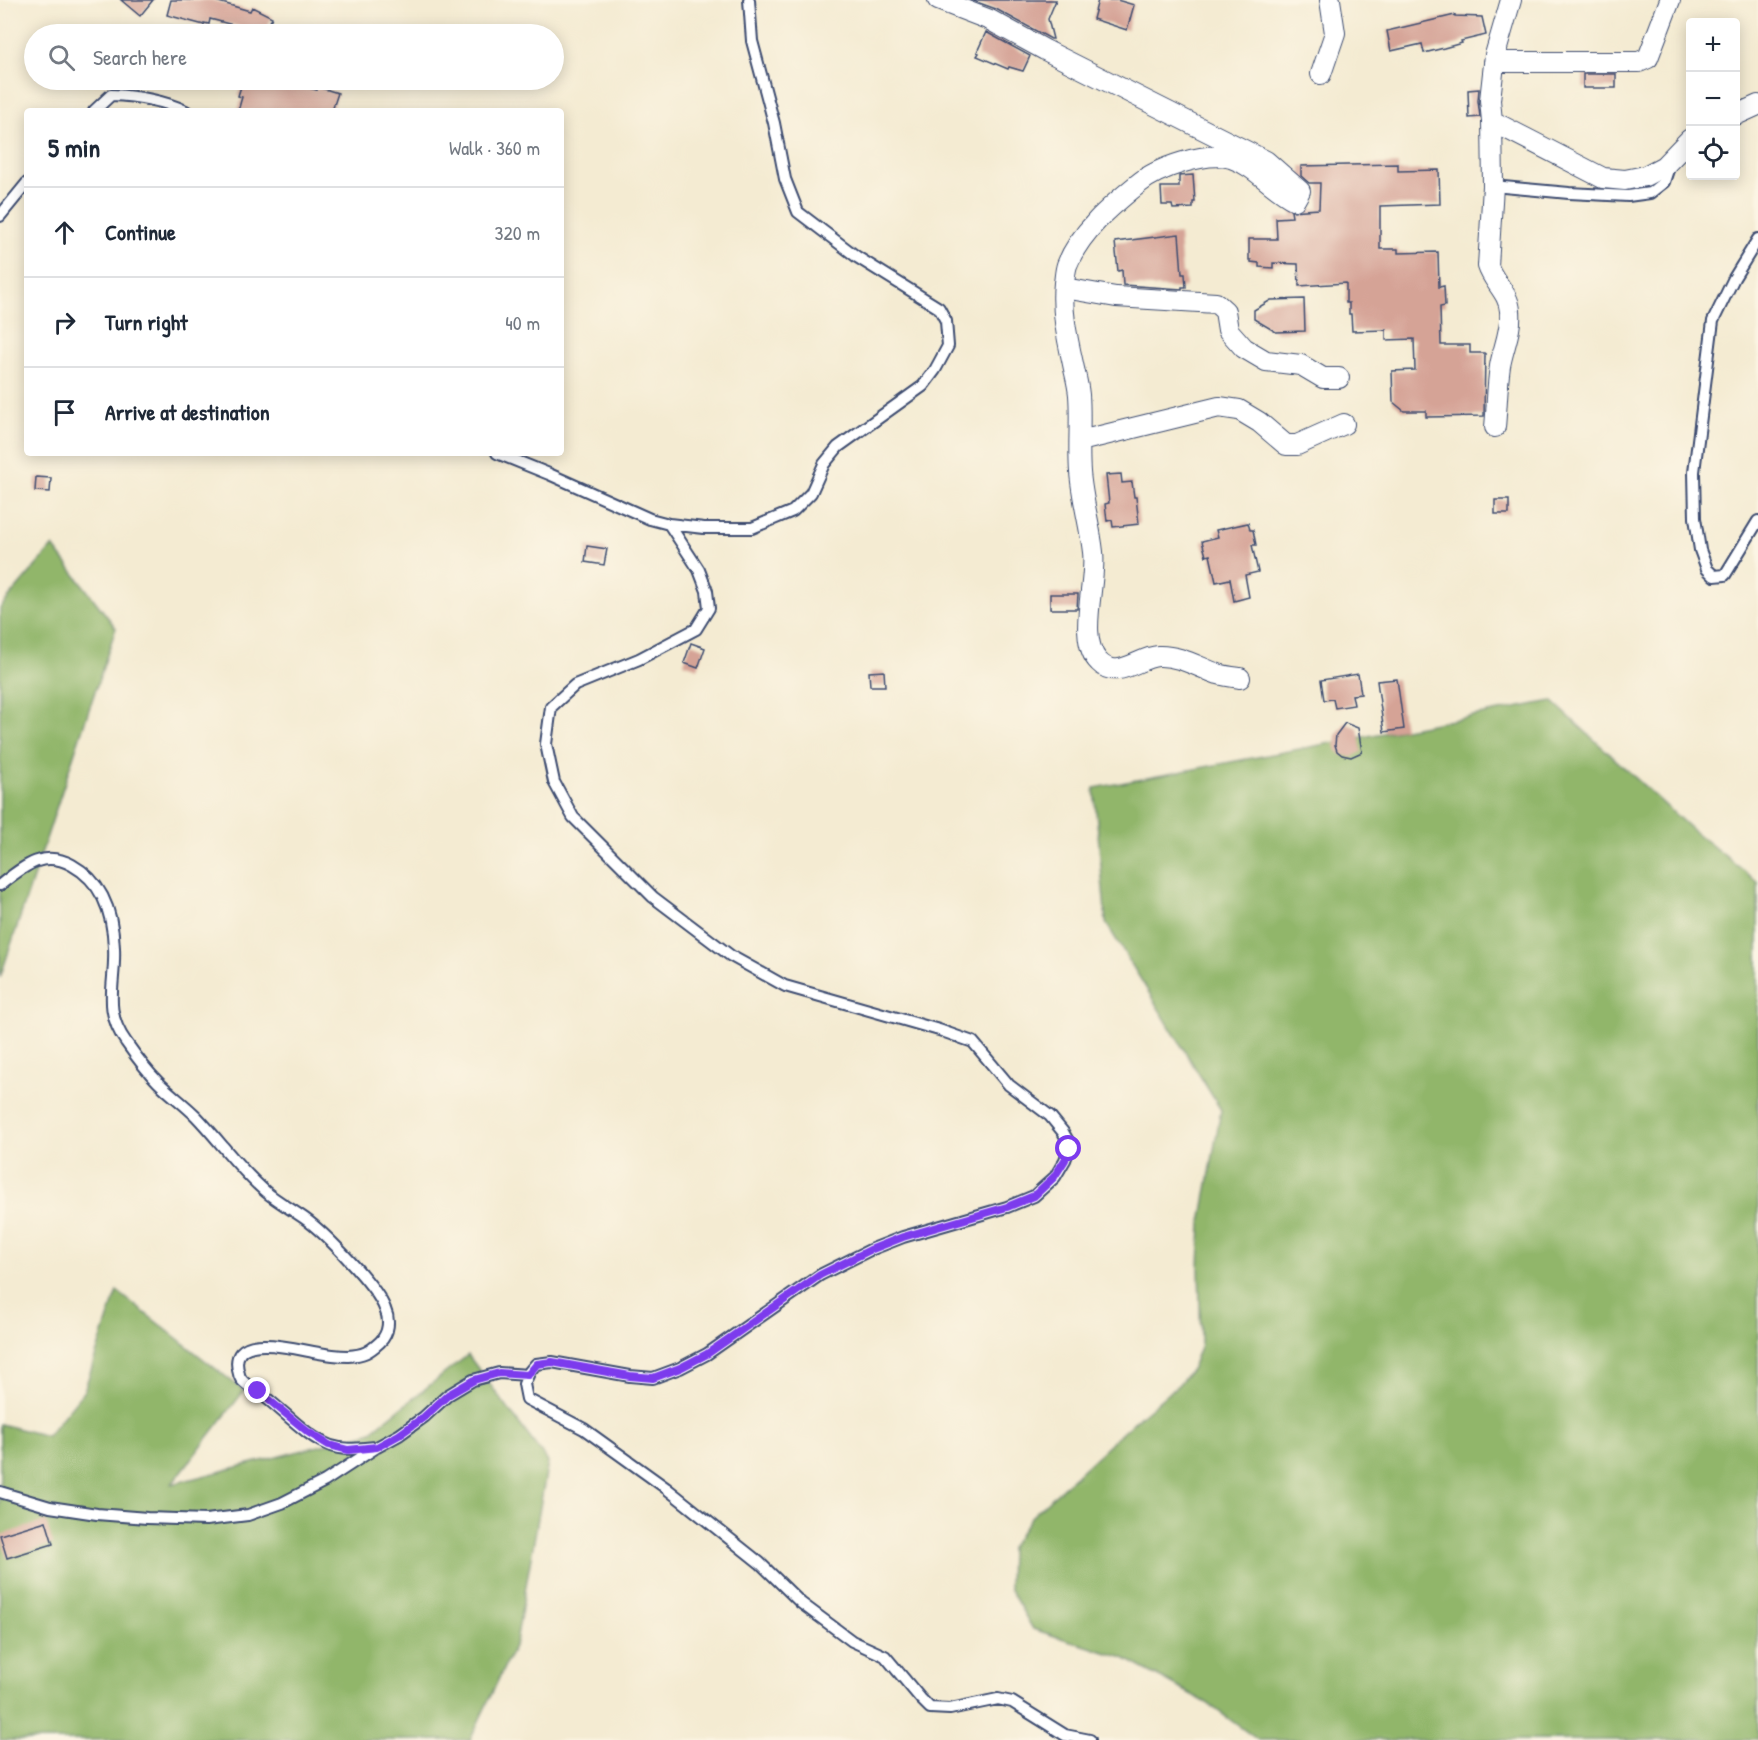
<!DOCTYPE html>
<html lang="en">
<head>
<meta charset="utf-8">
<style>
	:root { --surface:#fff; --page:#f2f2f3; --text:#1f2937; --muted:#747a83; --line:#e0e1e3 }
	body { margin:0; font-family:"Patrick Hand",sans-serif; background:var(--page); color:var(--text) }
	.controls { position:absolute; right:18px; top:18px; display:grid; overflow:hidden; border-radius:6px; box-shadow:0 3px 15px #0003 }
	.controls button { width:54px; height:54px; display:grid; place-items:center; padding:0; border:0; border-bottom:2px solid var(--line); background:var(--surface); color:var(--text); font:30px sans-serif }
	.stop { position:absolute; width:18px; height:18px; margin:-14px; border:4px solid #7c3aed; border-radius:50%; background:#fff }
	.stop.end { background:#7c3aed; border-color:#fff; box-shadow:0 2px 6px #0008 }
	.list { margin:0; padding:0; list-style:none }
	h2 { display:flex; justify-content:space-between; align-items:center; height:78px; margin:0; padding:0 24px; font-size:26px }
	h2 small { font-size:20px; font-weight:400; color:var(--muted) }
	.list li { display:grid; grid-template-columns:39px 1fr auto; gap:18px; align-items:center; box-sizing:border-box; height:90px; padding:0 24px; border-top:2px solid var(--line) }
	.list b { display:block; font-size:22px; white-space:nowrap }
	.list em { font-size:20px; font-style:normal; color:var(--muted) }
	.icon { flex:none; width:33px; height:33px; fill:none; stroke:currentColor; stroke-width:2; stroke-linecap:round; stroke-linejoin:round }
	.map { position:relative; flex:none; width:1758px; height:1740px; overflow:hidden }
	.search { position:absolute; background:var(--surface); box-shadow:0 3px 15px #0003; left:24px; top:24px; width:540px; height:66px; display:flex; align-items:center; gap:15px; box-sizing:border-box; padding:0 21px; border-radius:33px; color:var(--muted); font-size:22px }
	.panel { position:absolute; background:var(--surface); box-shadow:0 3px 15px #0003; left:24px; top:108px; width:540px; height:348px; border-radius:6px }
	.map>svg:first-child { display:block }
	.forest { fill:#91b66b; stroke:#567264; stroke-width:1.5 }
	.building { fill:#d5a396 }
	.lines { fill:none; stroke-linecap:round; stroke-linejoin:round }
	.lane-casing { stroke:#3c4b6f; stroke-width:14 }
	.street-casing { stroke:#3c4b6f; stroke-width:22 }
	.lane { stroke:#fff; stroke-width:10 }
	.street { stroke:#fff; stroke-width:20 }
	.route { stroke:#7c3aed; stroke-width:8 }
</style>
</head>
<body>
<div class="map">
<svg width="1758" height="1740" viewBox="0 0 1758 1740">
	<rect width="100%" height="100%" fill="#fcf5e5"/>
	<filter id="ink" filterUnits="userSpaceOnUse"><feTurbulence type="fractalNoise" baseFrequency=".0167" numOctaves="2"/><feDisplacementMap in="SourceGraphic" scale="12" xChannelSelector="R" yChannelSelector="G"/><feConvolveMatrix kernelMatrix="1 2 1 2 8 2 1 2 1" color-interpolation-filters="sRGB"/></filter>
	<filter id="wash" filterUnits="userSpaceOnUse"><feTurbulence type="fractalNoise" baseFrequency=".008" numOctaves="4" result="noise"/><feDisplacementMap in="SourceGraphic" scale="24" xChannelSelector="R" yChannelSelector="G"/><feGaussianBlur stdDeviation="1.35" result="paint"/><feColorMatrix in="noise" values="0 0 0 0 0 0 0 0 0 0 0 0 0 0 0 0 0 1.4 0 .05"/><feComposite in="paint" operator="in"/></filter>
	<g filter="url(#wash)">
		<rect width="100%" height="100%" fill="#f4ebd2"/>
		<path class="forest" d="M53,546L116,628L0,978V608Z
			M1552,701L1691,829L1758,882V1740H1258L1207,1703L1124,1658L1033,1629L1009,1588L1010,1548L1031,1517L1136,1420L1179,1384L1192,1368L1201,1344L1199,1267L1201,1223L1221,1110L1106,923L1094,788Z
			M117,1291L244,1391L172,1484L369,1433L468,1355L548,1462L516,1642L470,1740H0V1424L47,1436L84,1391Z"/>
		<g id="blocks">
			<path class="building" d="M121,0H153L140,16Z
				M171,0H212L250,11L252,7L272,17L264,34H238L241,27L210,19L209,24L204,23V25L167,15Z
				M971,0H1056L1048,19L1053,39H1051L996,9Z
				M1098,0H1117L1134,5L1127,30L1093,19Z
				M1455,15V16L1482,17L1486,35L1461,41L1462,43L1444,48L1424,53L1422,44L1391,51L1387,31Z
				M986,32L1030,56L1023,71L1009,67L1008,69L977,56L979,53L977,52Z
				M1583,74H1616V88H1583Z
				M243,80H278L317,90L318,87L338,93L332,111H238L242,97L238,96Z
				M1479,89L1478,101L1480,117L1469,118L1468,90Z
				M1398,164V171L1439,170L1440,204L1380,206V249H1398V253L1438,252L1439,287L1444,286L1445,306L1440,307L1441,345H1470V353H1485L1484,416L1426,417V411H1404L1393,402L1392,371L1415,370L1414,339L1386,340V330L1352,331L1351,314H1349V303H1346V283L1299,286L1298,264L1273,263V268L1259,267V263L1251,262V260H1249V239H1277L1276,218L1292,217L1291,211L1319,209L1320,183H1309L1301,176V166Z
				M1193,175L1195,202H1193V208L1173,209L1172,205H1162L1161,187H1179V176Z
				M1179,234L1182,274H1185L1186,287H1182V289L1123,285L1122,270L1118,271L1115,242Z
				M1304,299L1305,331L1276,332L1254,319V310L1271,300Z
				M1121,474L1122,483L1132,482L1134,497H1136L1139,524L1113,527L1112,520L1107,521L1105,504L1109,503L1106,475Z
				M36,477L51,478L50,492L35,491Z
				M1495,500H1509V514H1495Z
				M1248,523L1250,530H1253L1256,545H1252L1258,572L1245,575L1249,597L1234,601L1230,579L1216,582L1210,555L1206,556L1202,541L1218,537L1216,530Z
				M587,546L607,549L604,565L585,562Z
				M1050,594H1078L1077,609H1050Z
				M691,643L705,648L698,668L684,663Z
				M884,671L885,686H870L869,672Z
				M1358,674L1361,694L1352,695L1354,705L1335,708L1333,699L1324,700L1321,680Z
				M1397,679L1404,729L1384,732L1377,681Z
				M1345,723L1358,728L1362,752L1351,757L1342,755L1337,751L1335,745L1336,735Z
				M46,1521L53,1544L7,1558L0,1535Z"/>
		</g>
	</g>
	<g filter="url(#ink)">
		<use href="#blocks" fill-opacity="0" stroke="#3c4b6f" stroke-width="1.5"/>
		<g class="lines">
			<g class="lane-casing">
				<path id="lane" d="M94,111L111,95C138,96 162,100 186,111
					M1493,186L1569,193L1628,196L1650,193L1664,182L1670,164
					M0,216L27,183
					M1758,239L1734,278L1713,321L1694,472L1695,518L1700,550L1707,569L1714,576L1725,575L1758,521
					M497,453L549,474L650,519L669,524L704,528H752L793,511L811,493L824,464L838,447L923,386L935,370L948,346L946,321L939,308L857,257L798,212L785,179L774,123L752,41L749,0
					M669,524L699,570L707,591L709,608L696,629L639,659L575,685L551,707L546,744L554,782L573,817L653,897L731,956L785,986L939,1030L973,1042L1009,1085L1050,1116L1063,1132L1068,1141L1069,1149L1065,1160L1055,1177L1034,1196L1007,1207L903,1237L870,1250L820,1275L707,1354L680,1368L653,1378L630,1376L552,1362L536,1364L530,1371L524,1384L527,1399L584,1429L666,1488L760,1563L801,1603L852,1641L885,1656L921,1699L930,1708L950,1709L998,1699L1012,1702L1065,1735L1090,1740
					M0,885C23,867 43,849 72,865C103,882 113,915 114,948C116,983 102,1009 126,1042C135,1055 146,1070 158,1082C170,1094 184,1104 196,1116C220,1141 239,1169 266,1192C277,1201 291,1209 304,1218C324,1232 377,1286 385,1309C390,1320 389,1333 380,1342C369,1352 364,1355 348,1356C337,1356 324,1354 313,1352C292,1348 225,1330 239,1374C239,1376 240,1377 241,1379C246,1386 258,1392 265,1397C286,1413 307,1437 331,1446C346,1451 361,1448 377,1447
					M0,1492L50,1507L97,1514L147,1518L206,1520L248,1515L282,1503L325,1481L377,1447L399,1435L424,1417L448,1395L473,1380L499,1373L528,1375"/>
			</g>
			<g class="street-casing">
				<path id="street" d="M938,0L990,20L1045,50L1266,161L1300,191L1295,200C1272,189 1256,166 1231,158C1206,151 1157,168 1138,184C1111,206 1080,232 1067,265C1065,271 1065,277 1064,283C1061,310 1067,337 1073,364C1075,374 1078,384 1079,395C1081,420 1078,446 1080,472C1082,499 1090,525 1093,552C1097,583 1076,639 1099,662C1117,681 1139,657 1158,656C1179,655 1198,667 1218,674C1225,676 1233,677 1240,678
					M1494,62H1639L1648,58L1670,0
					M1321,74L1335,33L1330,0
					M1736,115L1758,105
					M1492,121L1603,178L1625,180L1645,176L1664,166L1690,139
					M1064,288L1116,297L1216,303L1225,311L1228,330L1244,348L1266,361L1301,365L1323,378H1339
					M1495,427C1497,407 1497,386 1500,366C1503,348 1512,330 1510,311C1509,293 1493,282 1488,266L1493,186L1492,121L1490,100L1495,55L1511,0
					M1080,441L1219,407L1239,410L1259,422L1286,445H1297L1344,424"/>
			</g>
			<use href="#lane" class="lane"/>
			<use href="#street" class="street"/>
		</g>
	</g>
	<g class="lines" filter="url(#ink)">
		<path class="route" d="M258,1391L308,1432L329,1445L348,1450L377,1447L399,1435L424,1417L448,1395L474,1380L499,1373L528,1375L537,1364L552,1362L630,1376L653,1378L680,1368L707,1354L820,1275L870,1250L903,1237L1007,1207L1034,1196L1054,1177L1065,1160L1069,1149"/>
	</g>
</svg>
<div class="controls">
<button>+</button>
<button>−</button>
<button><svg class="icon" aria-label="locate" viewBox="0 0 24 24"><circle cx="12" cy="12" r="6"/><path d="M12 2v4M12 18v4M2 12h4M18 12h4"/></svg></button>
</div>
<div class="stop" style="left:1069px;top:1149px"></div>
<div class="stop end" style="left:258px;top:1391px"></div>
<div class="search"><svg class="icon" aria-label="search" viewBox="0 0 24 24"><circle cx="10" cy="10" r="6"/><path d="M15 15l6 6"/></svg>Search here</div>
<section class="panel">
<h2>5 min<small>Walk · 360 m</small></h2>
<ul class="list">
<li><svg class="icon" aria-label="ahead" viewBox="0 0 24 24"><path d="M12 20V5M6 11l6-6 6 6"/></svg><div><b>Continue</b></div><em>320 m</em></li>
<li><svg class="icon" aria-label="right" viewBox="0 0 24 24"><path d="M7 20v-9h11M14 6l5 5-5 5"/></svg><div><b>Turn right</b></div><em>40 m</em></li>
<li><svg class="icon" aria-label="arrive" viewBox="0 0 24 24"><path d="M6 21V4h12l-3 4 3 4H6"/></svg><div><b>Arrive at destination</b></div></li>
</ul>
</section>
</div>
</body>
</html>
